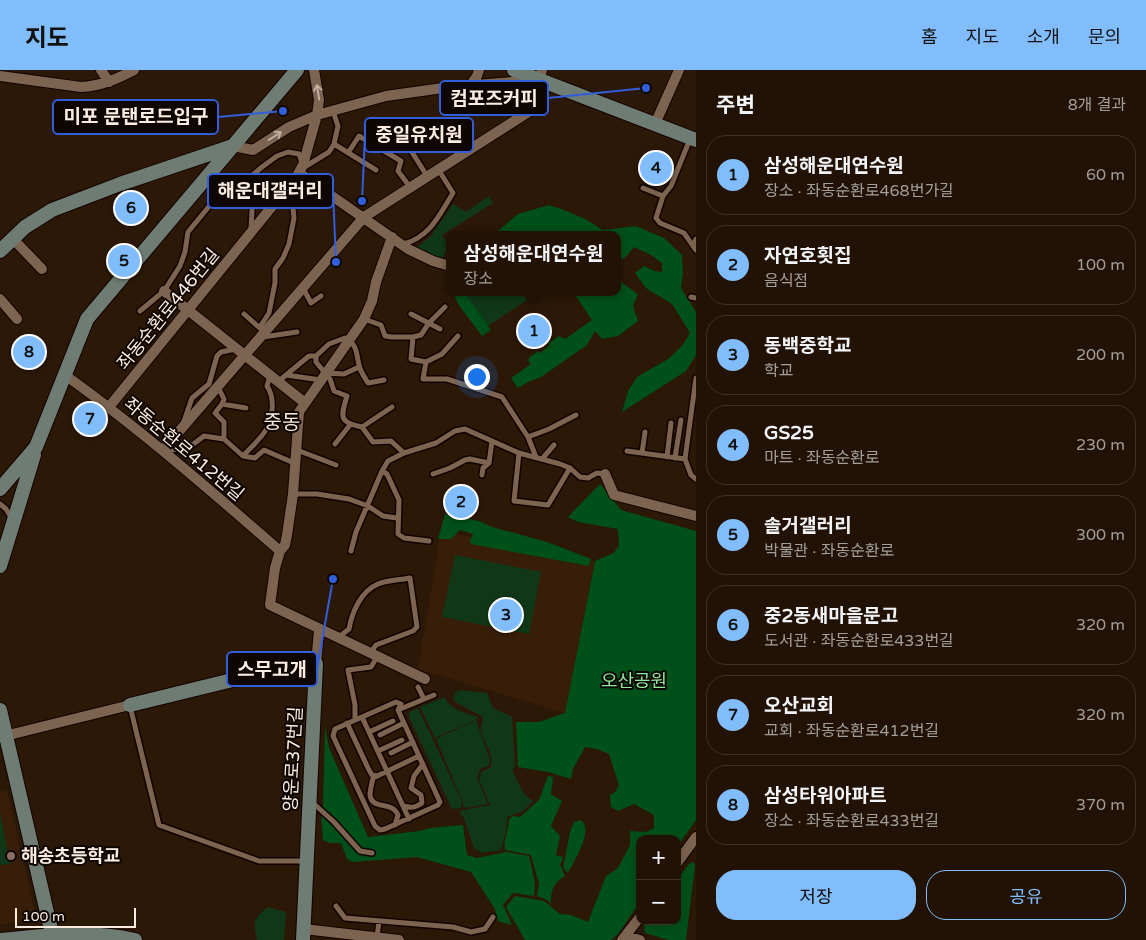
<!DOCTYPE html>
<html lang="ko">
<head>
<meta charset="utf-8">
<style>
	:root { --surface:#211205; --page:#2d2013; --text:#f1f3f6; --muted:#a29e9a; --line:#3e3227; --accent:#80bdfa }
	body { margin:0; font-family:"Varela Round","Noto Sans KR",sans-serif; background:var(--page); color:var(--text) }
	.controls { position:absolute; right:15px; bottom:15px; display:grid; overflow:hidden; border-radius:10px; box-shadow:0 2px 12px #0003 }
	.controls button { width:45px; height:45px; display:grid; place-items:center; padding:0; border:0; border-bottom:1px solid var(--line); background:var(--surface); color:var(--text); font:25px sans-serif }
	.scale { position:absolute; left:15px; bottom:12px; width:121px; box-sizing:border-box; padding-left:5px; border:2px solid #faece1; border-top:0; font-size:14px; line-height:18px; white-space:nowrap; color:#faece1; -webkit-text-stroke:4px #0e0602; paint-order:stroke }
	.you { position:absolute; left:476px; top:306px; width:18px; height:18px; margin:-12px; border:4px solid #fff; border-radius:50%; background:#1a73e8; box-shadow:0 0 0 8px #1a73e833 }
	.badge { display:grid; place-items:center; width:32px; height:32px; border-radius:50%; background:var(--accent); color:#111; font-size:16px; font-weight:700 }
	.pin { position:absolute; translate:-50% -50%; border:2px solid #fff; box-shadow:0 1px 5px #0006 }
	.popup { position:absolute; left:446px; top:161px; width:175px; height:65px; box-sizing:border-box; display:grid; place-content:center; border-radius:10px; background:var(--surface); filter:drop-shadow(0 1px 4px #0005); font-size:16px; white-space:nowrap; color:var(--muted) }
	.popup b { font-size:19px; color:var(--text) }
	.popup::after { content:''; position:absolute; left:50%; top:100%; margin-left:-10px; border:10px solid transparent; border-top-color:var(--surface) }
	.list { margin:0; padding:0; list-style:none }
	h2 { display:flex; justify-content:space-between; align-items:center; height:65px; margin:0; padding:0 20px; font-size:21px }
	h2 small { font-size:16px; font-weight:400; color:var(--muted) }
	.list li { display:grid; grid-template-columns:32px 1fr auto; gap:15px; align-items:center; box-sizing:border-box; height:80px; margin:0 10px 10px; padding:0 10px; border:1px solid var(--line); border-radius:20px }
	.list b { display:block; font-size:19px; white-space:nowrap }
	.list p { margin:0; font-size:16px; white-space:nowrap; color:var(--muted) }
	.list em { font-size:16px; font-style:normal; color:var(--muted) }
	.actions { display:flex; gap:10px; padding:15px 20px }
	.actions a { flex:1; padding:11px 0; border:1px solid var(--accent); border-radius:20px; text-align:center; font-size:18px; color:var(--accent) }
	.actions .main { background:var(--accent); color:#111 }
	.map { position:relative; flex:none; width:696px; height:870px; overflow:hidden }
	header { display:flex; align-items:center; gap:30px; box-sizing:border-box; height:70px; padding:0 25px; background:var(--accent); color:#111 }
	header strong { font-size:24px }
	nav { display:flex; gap:28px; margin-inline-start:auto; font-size:18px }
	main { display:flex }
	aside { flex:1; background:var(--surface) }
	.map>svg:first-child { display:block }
	.built { fill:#381e08 }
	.green { fill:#103818 }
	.forest { fill:#005019 }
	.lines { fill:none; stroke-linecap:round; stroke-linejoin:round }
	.lane-casing { stroke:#130300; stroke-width:8 }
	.street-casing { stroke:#130300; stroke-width:12 }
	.secondary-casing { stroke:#130300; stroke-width:16 }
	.lane { stroke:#7d6451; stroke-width:5 }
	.street { stroke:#7d6451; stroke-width:10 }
	.secondary { stroke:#6e7c74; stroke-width:14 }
	.oneway { stroke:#c2afa0 }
	.education-dot { fill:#8d6e63; stroke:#0e0602; stroke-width:2 }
	.labels { text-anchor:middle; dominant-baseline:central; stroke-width:4; stroke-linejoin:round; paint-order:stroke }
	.street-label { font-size:18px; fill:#faece1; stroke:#0e0602 }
	.park-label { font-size:18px; fill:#8eea9a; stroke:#0e0602 }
	.poi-label { font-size:18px; font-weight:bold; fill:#faece1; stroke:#0e0602; text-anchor:start }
	.quarter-label { font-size:20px; fill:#faece1; stroke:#0e0602 }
	.leader { fill:none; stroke:#335ed9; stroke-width:2 }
	.callout-dot { fill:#335ed9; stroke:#0e0602; stroke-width:2 }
	.callout { fill:#0e0602; stroke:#335ed9; stroke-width:2 }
	.callout-label { font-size:19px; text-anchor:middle; font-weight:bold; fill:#faece1 }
</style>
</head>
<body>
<header>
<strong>지도</strong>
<nav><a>홈</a><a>지도</a><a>소개</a><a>문의</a></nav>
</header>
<main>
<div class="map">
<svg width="696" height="870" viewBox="0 0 696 870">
	<rect width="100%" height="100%" fill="#2c1807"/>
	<path class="built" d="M441,461L595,491L565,643L418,599Z
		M7,720L37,851L0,854V722Z"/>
	<path class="green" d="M489,126L493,133L442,165L449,177L441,190L416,178L431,166L453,134L466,142Z
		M464,222H539L488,256Z
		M455,485L541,502L529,564L442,547Z
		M461,620L487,623L493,638L512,647L515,697L512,700L524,724L533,731L523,741L507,747L506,761L501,780L482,783L474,778L464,748L461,745L460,741L490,735L479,709L482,701L490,698C496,683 482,674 481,659C481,656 483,651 483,647L457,633L453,629L455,622Z
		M445,627C448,640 468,643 479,648L435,668L420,637Z
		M418,638L462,732L461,738L452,739L409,647V642Z
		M476,650L490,691L488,696L480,699L477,708L488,734L465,738L463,736V733L436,669Z
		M0,742L10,794L0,795Z
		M268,837L286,842L284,870H257C253,852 253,849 268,837Z"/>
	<path class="forest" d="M549,135L564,140L585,149L603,160L636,156L664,168L682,185L683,202L681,218L696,242V285L686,301L622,342L628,321L637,307L668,289L682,276L690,263L672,234L646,218L635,203L644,196L654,201L662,202V193L651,185L634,177L627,186L618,192V165H493L518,144Z
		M618,210L638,224L633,236L638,251L618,266L602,269L595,261L587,275L541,307L528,312L518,318L511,308L531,294L528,290L530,287L538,281L540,283L550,275L549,273L559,266L565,269L592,250L573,222H618Z
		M453,222H464L491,260L482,266L458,234Z
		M600,414L621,440L696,461V750L677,777V769H640V832L618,864L611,870H525L506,837L515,826L544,831L560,844L571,845L588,852L606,806L618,798L630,775V761L646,762L654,758V745L634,734L618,741L611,737L610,725L615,722L619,715L609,684L597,679L585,677L573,699L571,709L548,702L518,697L516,652H539L565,643L595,491L614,483L619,475L618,459L578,452L568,447Z
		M445,444L479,451L492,457L547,472L591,489L589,496L471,474L470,471L473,464L460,460L451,469H438Z
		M325,656L329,678L368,767L420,761L430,758L463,755L467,785L477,788L506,782L529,786L535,813L534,826L513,823L503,835L512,855L498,851L495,839L471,802L417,787L352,792L347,789L341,773H330L323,770L321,745L323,736Z
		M548,706L553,707L551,724L562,731L551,756L560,766L556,785L563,787L560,795L565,806C553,813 551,820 551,834L547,830L537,826L539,814L531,785L505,780C503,771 509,759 509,749L513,746L520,747L539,730Z
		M581,750C594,761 574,791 568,803L563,798L570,762L574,752Z
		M693,792L695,795L686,870H668L645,863L644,856L647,851H677V810L689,794Z"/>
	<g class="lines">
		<g class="lane-casing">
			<path id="lane" d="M333,41L338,56L334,74
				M690,69L671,116L663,126L656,148L660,153L684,163L696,180
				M410,79L427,106
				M348,83L359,66L401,91L398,101L410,117
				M303,98L329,82L334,74L376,100
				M643,118L663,126
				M251,159L254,104
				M404,174C431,166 439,145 453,123L438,99
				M693,176L696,169
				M303,218L311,233L321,226
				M691,227L696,228
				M140,241L164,221L180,196L185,182L188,162L211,134L229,125L262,97L277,86L288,82L299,84L302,93
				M244,244L261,259
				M411,244L440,259
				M364,249L381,255L385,266L392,267H413L411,289L426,292L423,309H447L502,327L528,367L536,387
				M260,257L269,243L275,213V199L283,188L289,174L294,148L291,118
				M263,267L297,262
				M413,267L421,265L429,253L445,237
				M316,286V292L330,309L334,321L347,326C341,346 338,353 362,357L373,372L391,371L404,383
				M426,292L442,284L458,266
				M326,303L344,304L359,297
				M286,305L309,286H316L329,274L345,268C358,275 356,283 359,295C360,301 365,308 368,313L384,310
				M278,312L286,305L321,310
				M218,317L224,329L222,334L215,343L224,352V369L243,386C250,378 262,368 267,358C273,345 275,328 267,316L270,306
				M222,334L246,338
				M184,351L192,328L209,314L217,286L221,282L236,279
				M362,357L392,337
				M528,367L549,359L576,345
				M335,374L350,355
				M164,380L187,379L204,366L224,369
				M297,380L336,395
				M627,381L685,389L691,405L696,409
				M519,383L514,431L548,435L570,398
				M642,383L645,362
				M243,386L255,388L264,380L294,393
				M667,387L671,353
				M675,388L681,350
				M542,389L554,375
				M685,389L696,308
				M382,401L387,404L399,430L398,464L404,468L429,471
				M433,404L450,398L465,390L470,389L489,393
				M482,405L483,398L489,393L492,371
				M293,424H317L349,429L368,436L383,446L397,448
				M0,434L6,439L12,449
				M351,481L356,462L382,401L388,391L404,383L436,373L455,361L465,359L519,383L560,394L570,398L580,407L588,408L597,403L605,404
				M339,567L349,559C352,542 361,521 378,514C388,510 400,510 410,508L417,557L413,561L376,575L370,583
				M418,617L424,629
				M396,632L401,634L398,640L440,732L438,735L385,759L380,760L375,756L333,666L335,659Z
				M130,636L159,755L259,791H306
				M398,640L434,625
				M362,647L409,749
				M355,650V635L348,600L371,597L377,587
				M347,653L369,700L372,705L377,706
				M369,662L393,651
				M380,665L404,653
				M378,681L402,670
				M391,683L413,672
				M313,733L334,752L360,781L372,783
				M403,736C411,738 415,738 422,733L421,725L411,718L414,706L423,694
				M395,755L398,745C392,730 372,741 370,725C370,720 372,713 373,708L419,686
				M336,836L345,848L453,857L471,862L485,859L493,847
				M377,867L379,851"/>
		</g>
		<g class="street-casing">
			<path id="street" d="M101,0L109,12
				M0,6L81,17C101,16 117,9 134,0
				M470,16L477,6L479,0
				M655,54L679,0
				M233,76L253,80L289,57L317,45L386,26L450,17L538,10
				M299,103L408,179L433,191L450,196
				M392,167L376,212L372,231L364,249L299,342L293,424L287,465L285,475L280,481L275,498L270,535L425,609
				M13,169L42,199
				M164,221L305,333
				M0,229L17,249
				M65,305C140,359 210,420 280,481
				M109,337L283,123L291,117L303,95L317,45L319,30L314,0
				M163,380L364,147L530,41L542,0
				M605,404L614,425L696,446
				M316,594L319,560
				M1,667L130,635
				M677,793L696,767
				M304,859L399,870
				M626,866L640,870
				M622,870L640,847"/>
		</g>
		<g class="secondary-casing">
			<path id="secondary" d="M514,0L696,70
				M0,181L25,157L52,140L120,114L233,76
				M0,419L36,377L87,249L297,0
				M0,496L34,385
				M130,635L294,595L316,594L303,870
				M0,640L52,864
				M0,870C45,865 91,860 135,870"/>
		</g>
		<use href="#lane" class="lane"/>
		<use href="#street" class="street"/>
		<use href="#secondary" class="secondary"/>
	</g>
	<defs><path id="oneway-shaft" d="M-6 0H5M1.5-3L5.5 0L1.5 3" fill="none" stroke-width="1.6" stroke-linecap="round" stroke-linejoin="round" transform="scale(1.25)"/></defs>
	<g class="oneway">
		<use href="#oneway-shaft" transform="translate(318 22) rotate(-99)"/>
		<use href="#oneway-shaft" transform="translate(275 66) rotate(-32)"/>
	</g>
	<circle class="education-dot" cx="11" cy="786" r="5"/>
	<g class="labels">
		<g class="street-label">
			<text transform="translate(168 239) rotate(-51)">좌동순환로446번길</text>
			<text transform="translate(184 379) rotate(40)">좌동순환로412번길</text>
			<text transform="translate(293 689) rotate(-87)">양운로37번길</text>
		</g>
		<g class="park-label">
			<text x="634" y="611">오산공원</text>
		</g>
		<g class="poi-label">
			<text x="21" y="786">해송초등학교</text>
		</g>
		<g class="quarter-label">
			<text x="282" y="353">중동</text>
		</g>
	</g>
	<path class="leader" d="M646 18L548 28M283 41L218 47M362 131L365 65M336 192L333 121M333 509L317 599"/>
	<g class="callout-dot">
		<circle cx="646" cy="18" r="5"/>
		<circle cx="283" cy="41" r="5"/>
		<circle cx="362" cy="131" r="5"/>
		<circle cx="336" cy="192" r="5"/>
		<circle cx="333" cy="509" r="5"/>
	</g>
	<g class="callout">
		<rect x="440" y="11" width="108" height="34" rx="5"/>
		<rect x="53" y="30" width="165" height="34" rx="5"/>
		<rect x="365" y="48" width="108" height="34" rx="5"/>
		<rect x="208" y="104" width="125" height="34" rx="5"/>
		<rect x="227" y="582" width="90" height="34" rx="5"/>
	</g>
	<g class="callout-label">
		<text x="494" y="35">컴포즈커피</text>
		<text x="136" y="53">미포 문탠로드입구</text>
		<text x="419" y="71">중일유치원</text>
		<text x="270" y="127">해운대갤러리</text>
		<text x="272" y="606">스무고개</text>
	</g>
</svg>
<div class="controls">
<button>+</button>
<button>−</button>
</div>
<div class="scale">100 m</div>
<div class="you"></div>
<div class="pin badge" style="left:534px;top:261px">1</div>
<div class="popup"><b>삼성해운대연수원</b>장소</div>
<div class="pin badge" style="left:461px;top:432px">2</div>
<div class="pin badge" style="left:506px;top:545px">3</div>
<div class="pin badge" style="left:656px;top:98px">4</div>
<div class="pin badge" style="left:124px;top:191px">5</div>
<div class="pin badge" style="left:131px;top:138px">6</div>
<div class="pin badge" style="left:90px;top:349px">7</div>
<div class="pin badge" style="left:29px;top:282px">8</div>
</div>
<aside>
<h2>주변<small>8개 결과</small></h2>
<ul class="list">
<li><span class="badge">1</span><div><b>삼성해운대연수원</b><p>장소 · 좌동순환로468번가길</p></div><em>60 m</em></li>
<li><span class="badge">2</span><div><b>자연호횟집</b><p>음식점</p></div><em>100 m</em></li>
<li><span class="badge">3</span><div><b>동백중학교</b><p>학교</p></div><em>200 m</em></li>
<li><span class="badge">4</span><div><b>GS25</b><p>마트 · 좌동순환로</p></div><em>230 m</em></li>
<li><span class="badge">5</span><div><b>솔거갤러리</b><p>박물관 · 좌동순환로</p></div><em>300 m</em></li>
<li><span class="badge">6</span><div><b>중2동새마을문고</b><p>도서관 · 좌동순환로433번길</p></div><em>320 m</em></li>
<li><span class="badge">7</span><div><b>오산교회</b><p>교회 · 좌동순환로412번길</p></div><em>320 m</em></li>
<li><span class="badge">8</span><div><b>삼성타워아파트</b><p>장소 · 좌동순환로433번길</p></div><em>370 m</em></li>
</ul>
<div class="actions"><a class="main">저장</a><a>공유</a></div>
</aside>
</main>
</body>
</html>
